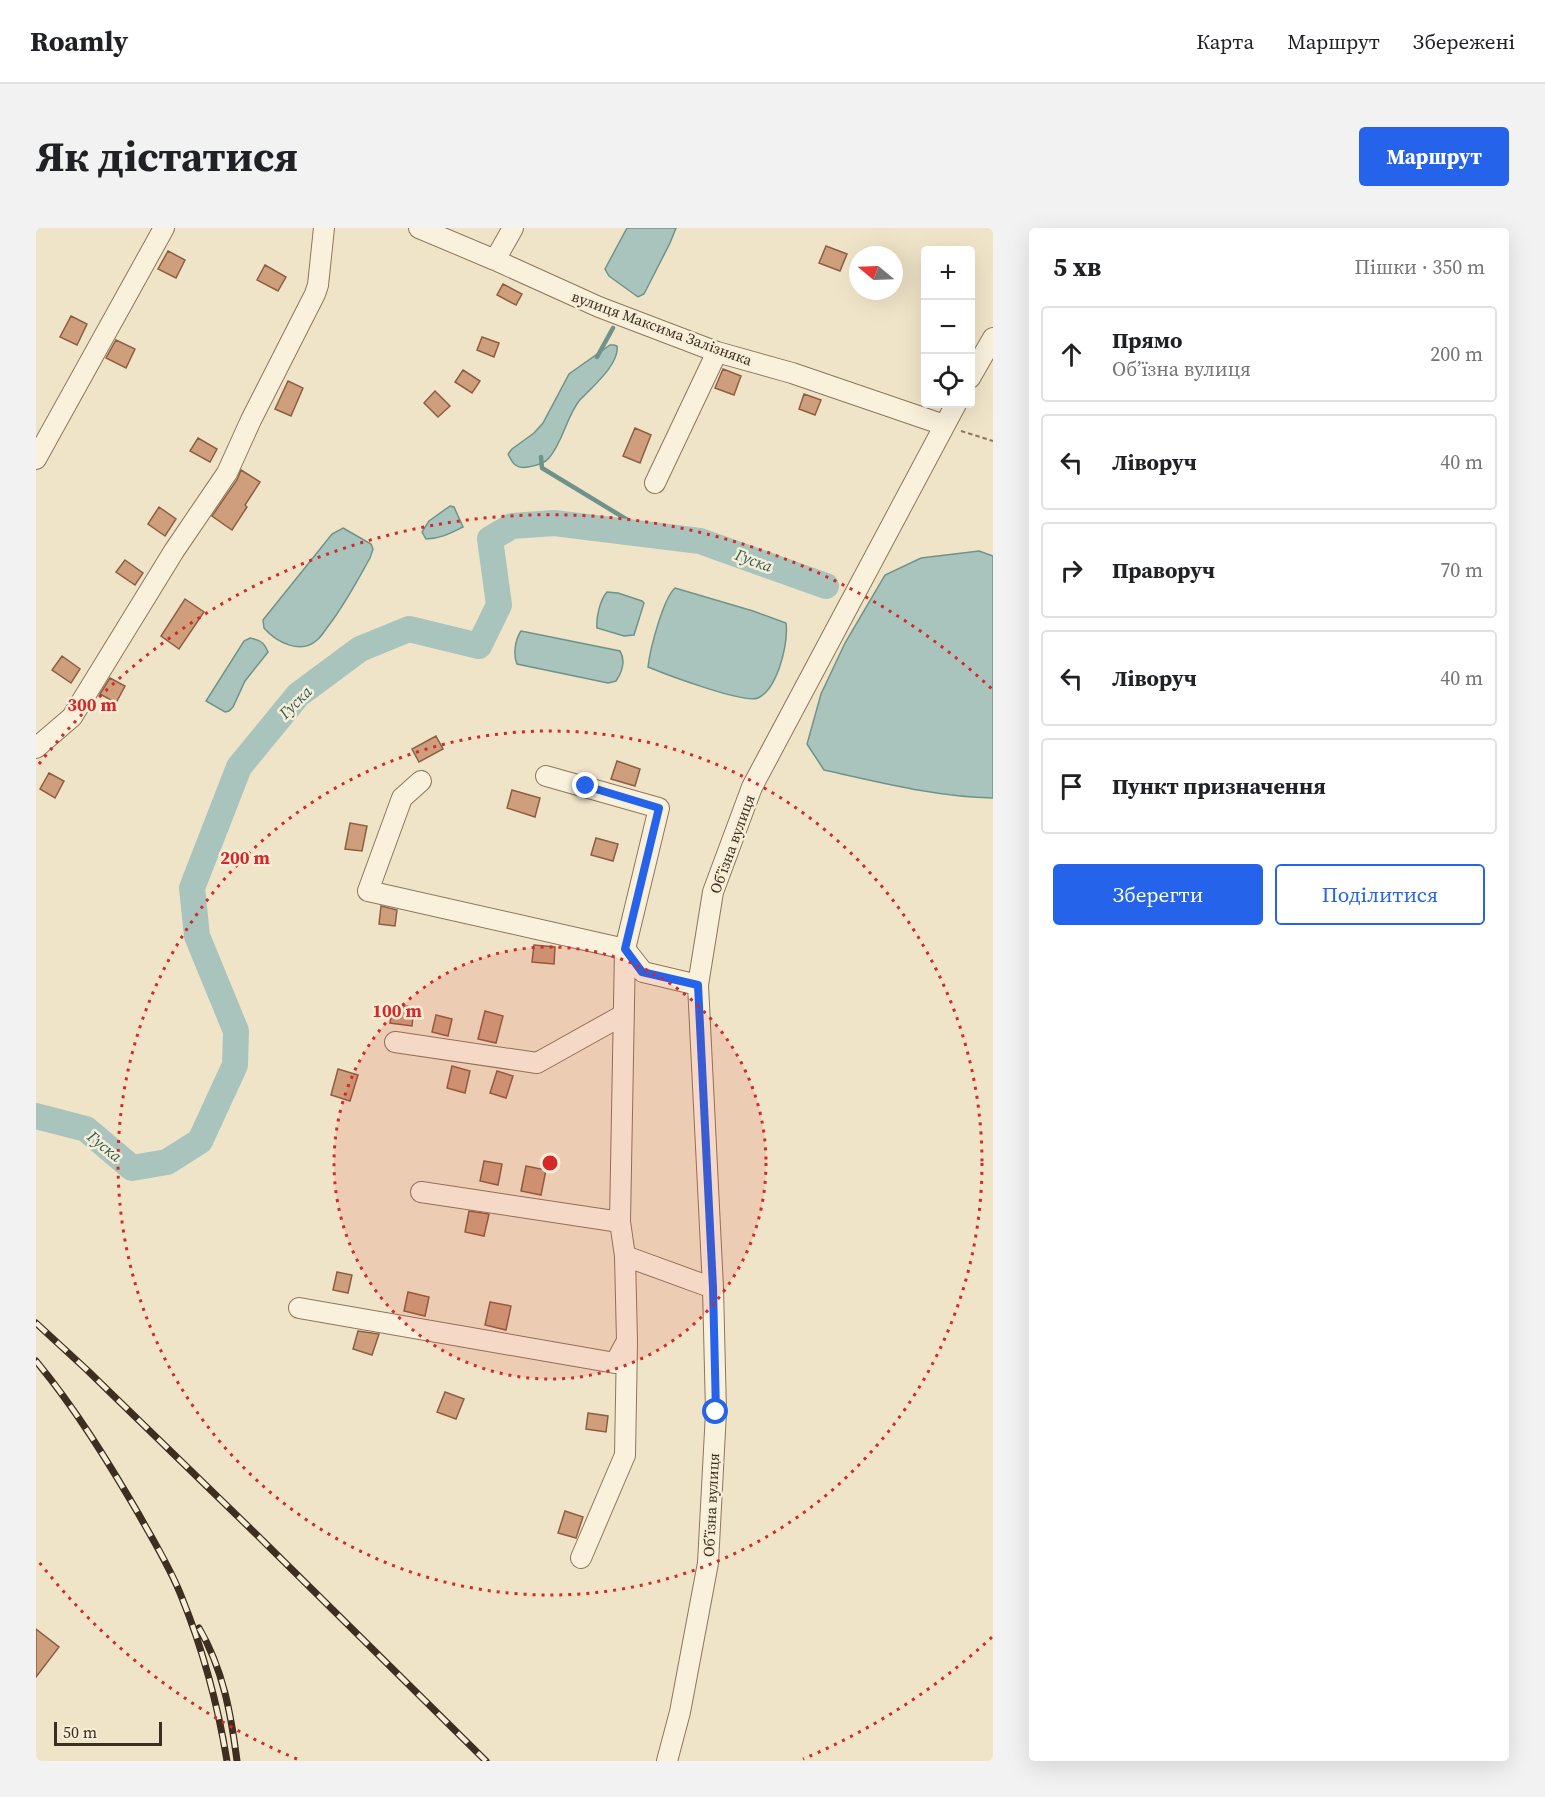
<!DOCTYPE html>
<html lang="uk">
<head>
<meta charset="utf-8">
<style>
	:root { --surface:#fff; --page:#f2f2f2; --text:#202124; --muted:#757577; --line:#e0e0e0; --accent:#2563eb }
	body { margin:0; font-family:"Source Serif 4",serif; background:var(--page); color:var(--text) }
	.controls { position:absolute; right:18px; top:18px; display:grid; overflow:hidden; border-radius:6px; box-shadow:0 6px 24px #0002 }
	.controls button { width:54px; height:54px; display:grid; place-items:center; padding:0; border:0; border-bottom:2px solid var(--line); background:var(--surface); color:var(--text); font:30px sans-serif }
	.compass { position:absolute; left:813px; top:18px; width:54px; height:54px; border-radius:50%; background:var(--surface); box-shadow:0 6px 24px #0002; rotate:289deg }
	.scale { position:absolute; left:18px; bottom:15px; width:108px; box-sizing:border-box; padding-left:6px; border:3px solid #3d2e20; border-top:0; font-size:16px; line-height:21px; white-space:nowrap; color:#3d2e20; -webkit-text-stroke:4px #f7eed8; paint-order:stroke }
	.stop { position:absolute; width:18px; height:18px; margin:-14px; border:4px solid #2563eb; border-radius:50%; background:#fff }
	.stop.end { background:#2563eb; border-color:#fff; box-shadow:0 2px 6px #0008 }
	.list { margin:0; padding:0; list-style:none }
	h2 { display:flex; justify-content:space-between; align-items:center; height:78px; margin:0; padding:0 24px; font-size:26px }
	h2 small { font-size:20px; font-weight:400; color:var(--muted) }
	.list li { display:grid; grid-template-columns:39px 1fr auto; gap:18px; align-items:center; box-sizing:border-box; height:96px; margin:0 12px 12px; padding:0 12px; border:2px solid var(--line); border-radius:6px }
	.list b { display:block; font-size:22px; white-space:nowrap }
	.list p { margin:0; font-size:20px; white-space:nowrap; color:var(--muted) }
	.list em { font-size:20px; font-style:normal; color:var(--muted) }
	.actions { display:flex; gap:12px; padding:18px 24px }
	.actions a { flex:1; padding:14px 0; border:2px solid var(--accent); border-radius:6px; text-align:center; font-size:21px; color:var(--accent) }
	.actions .main { background:var(--accent); color:#fff }
	.icon { flex:none; width:33px; height:33px; fill:none; stroke:currentColor; stroke-width:2; stroke-linecap:round; stroke-linejoin:round }
	.map { position:relative; flex:none; width:957px; height:1533px; overflow:hidden; border-radius:6px }
	header { display:flex; align-items:center; gap:36px; box-sizing:border-box; height:84px; padding:0 30px; background:var(--surface); border-bottom:2px solid var(--line) }
	header strong { font-size:28px }
	nav { display:flex; gap:33px; margin-inline-start:auto; font-size:21px }
	.intro { display:flex; align-items:center; justify-content:space-between; box-sizing:border-box; height:144px; padding:0 36px }
	h1 { margin:0; font-size:42px }
	.button { padding:15px 27px; border-radius:6px; background:var(--accent); color:#fff; font-size:21px; font-weight:700 }
	main { display:flex; gap:36px; padding:0 36px }
	aside { flex:1; background:var(--surface); border-radius:6px; box-shadow:0 6px 24px #0002 }
	.map>svg:first-child { display:block }
	.water { fill:#a9c4bc; stroke:#6f938a; stroke-width:1.5 }
	.lines { fill:none; stroke-linecap:round; stroke-linejoin:round }
	.stream { stroke:#6f938a; stroke-width:4.5 }
	.river { stroke:#a9c4bc; stroke-width:26 }
	.building { fill:#cf9f7d; stroke:#8d5f41; stroke-width:1.5 }
	.minor-casing { stroke:#8d765c; stroke-width:22 }
	.path { stroke:#8d765c; stroke-width:2; stroke-dasharray:4.5 3; stroke-linecap:butt }
	.minor { stroke:#faf1dc; stroke-width:20 }
	.rail-casing { stroke:#3d2e20; stroke-width:7 }
	.rail { stroke:#f7eed8; stroke-width:4.5; stroke-dasharray:14; stroke-linecap:butt }
	.route { stroke:#2563eb; stroke-width:8 }
	.ring { fill:none; stroke:#d62828; stroke-width:3; stroke-dasharray:3 6 }
	.labels { text-anchor:middle; dominant-baseline:central; stroke-width:5; stroke-linejoin:round; paint-order:stroke }
	.street-label { font-size:15px; fill:#3d2e20; stroke:#f7eed8 }
	.water-label { font-size:16px; font-style:italic; fill:#2f5d5a; stroke:#f7eed8 }
	.centre { fill:#d62828; stroke:#f7eed8; stroke-width:3 }
	.ring-label { font-size:18px; text-anchor:middle; font-weight:bold; fill:#d62828; stroke:#f7eed8; stroke-width:5; stroke-linejoin:round; paint-order:stroke }
</style>
</head>
<body>
<header>
<strong>Roamly</strong>
<nav><a>Карта</a><a>Маршрут</a><a>Збережені</a></nav>
</header>
<div class="intro"><h1>Як дістатися</h1><a class="button">Маршрут</a></div>
<main>
<div class="map">
<svg width="957" height="1533" viewBox="0 0 957 1533">
	<rect width="100%" height="100%" fill="#f0e4c8"/>
	<path class="water" d="M591,0H640L634,15L608,66L602,69L573,48L569,41Z
		M574,117H578L581,118C584,136 555,160 543,173C530,190 527,214 513,230C509,235 498,238 492,239C480,241 477,236 472,226L476,221L498,205L507,195L533,146Z
		M414,278L418,279L427,299C415,305 404,311 390,311L386,304L393,293Z
		M307,300L335,316L337,321L334,330C321,353 309,376 293,397C289,402 286,408 281,412C265,427 240,414 228,400L227,392L296,306Z
		M943,323L957,328V570C900,569 843,554 788,542L771,516L785,466L809,415L849,347L885,330Z
		M639,360L717,383L750,395C752,411 748,426 743,441C739,451 733,465 722,470C708,476 629,446 612,439C614,421 627,371 639,360Z
		M571,364L582,365L606,373L608,375L598,407L588,408L561,400C560,389 564,372 571,364Z
		M485,403L584,423C590,433 586,444 580,453L572,455L481,436C477,427 479,412 485,403Z
		M214,410C224,412 228,414 232,424L209,453L197,479L193,483L189,484L170,473L208,413Z"/>
	<g class="lines">
		<path class="stream" d="M561,129L577,100
			M505,229L506,240L618,308"/>
		<path class="river" d="M0,888L50,901L96,940L131,934L164,913L199,837L200,803L161,708L156,660L203,539L262,467L324,421L373,401L443,418L463,377L454,311L476,298L518,295L664,313L790,358"/>
	</g>
	<path class="building" d="M790,18L811,26L804,43L783,35Z
		M132,23L149,32L140,50L122,41Z
		M229,37L250,49L242,63L221,52Z
		M467,56L486,66L480,77L461,67Z
		M35,88L51,96L41,117L24,109Z
		M446,109L463,115L458,129L441,122Z
		M80,112L99,121L90,140L70,130Z
		M687,141L705,148L698,167L679,160Z
		M427,142L444,153L436,165L419,154Z
		M252,153L267,160L255,188L239,181Z
		M399,163L414,178L402,189L388,175Z
		M768,166L785,172L779,187L763,181Z
		M599,200L615,207L604,235L587,228Z
		M162,210L181,221L174,234L154,223Z
		M205,242L224,254L209,277L211,279L196,302L176,288L201,252Z
		M123,279L140,291L129,308L112,296Z
		M89,332L107,345L99,357L80,344Z
		M149,371L168,384L143,421L125,408Z
		M26,428L44,441L35,455L16,442Z
		M74,450L89,458L80,475L64,466Z
		M400,508L407,521L383,534L376,521Z
		M581,533L604,541L599,558L575,551Z
		M13,545L28,553L19,570L4,561Z
		M476,562L504,570L499,589L471,580Z
		M314,595L331,598L326,623L309,621Z
		M560,610L582,616L577,633L555,627Z
		M345,678L361,682L359,698L343,696Z
		M498,717L519,719L518,736L496,734Z
		M357,777L378,779L376,798L354,795Z
		M449,783L467,788L460,815L442,811Z
		M400,787L416,791L412,808L396,804Z
		M416,838L434,843L429,865L411,860Z
		M302,841L322,847L314,873L295,867Z
		M461,843L477,848L470,870L454,865Z
		M448,933L466,936L462,957L444,953Z
		M490,938L510,942L505,967L485,963Z
		M433,983L453,986L448,1008L429,1004Z
		M301,1044L316,1047L312,1065L297,1062Z
		M372,1064L393,1069L389,1088L368,1083Z
		M454,1074L475,1078L470,1102L449,1097Z
		M322,1103L343,1106L336,1127L317,1121Z
		M409,1164L428,1171L420,1191L401,1184Z
		M552,1185L572,1188L570,1204L550,1201Z
		M529,1283L547,1289L540,1310L522,1305Z
		M0,1401L23,1419L0,1449Z"/>
	<g class="lines">
		<g class="minor-casing">
			<path id="minor" d="M383,0L459,32L563,79L681,124L756,145L908,197
				M459,32L477,0
				M934,150L957,110
				M0,231L128,0
				M619,255L681,124
				M0,520L36,489L138,323L191,245L215,192L279,66L282,57L288,0
				M510,548L623,580L589,721L584,994L589,1028
				M385,553L366,570L332,663L589,721L607,744L662,757
				M359,814L501,835L587,787
				M385,964L584,994
				M263,1080L579,1135L591,1113L589,1028L677,1060
				M545,1330L589,1227L591,1115
				M631,1533L644,1484L672,1335L680,1184L677,1060L662,757L677,664L716,559L920,176"/>
		</g>
		<path class="path" d="M925,203L957,213"/>
		<use href="#minor" class="minor"/>
		<g class="rail-casing">
			<path id="rail" d="M0,1095L51,1142L221,1307L450,1533
				M0,1133C39,1180 71,1232 102,1285C117,1312 135,1341 146,1370C167,1422 182,1478 191,1533
				M163,1400C187,1441 195,1486 201,1533"/>
		</g>
		<use href="#rail" class="rail"/>
	</g>
	<g class="lines">
		<path class="route" d="M550,558L623,580L589,721L606,744L662,757L677,1060L680,1184"/>
	</g>
	<circle cx="514" cy="935" r="216" fill="#d62828" fill-opacity=".12"/>
	<g class="ring">
		<circle cx="514" cy="935" r="216"/>
		<circle cx="514" cy="935" r="432"/>
		<path d="M956 1409A648 648 0 0 1 767 1531M261 1531A648 648 0 0 1 3 1334M3 536A648 648 0 0 1 956 461"/>
	</g>
	<g class="labels">
		<g class="street-label">
			<text transform="translate(626 100) rotate(20)">вулиця Максима Залізняка</text>
			<text transform="translate(696 616) rotate(-70)">Обʼїзна вулиця</text>
			<text transform="translate(675 1277) rotate(-87)">Обʼїзна вулиця</text>
		</g>
		<g class="water-label">
			<text transform="translate(718 332) rotate(20)">Гуска</text>
			<text transform="translate(259 474) rotate(-45)">Гуска</text>
			<text transform="translate(69 918) rotate(39)">Гуска</text>
		</g>
	</g>
	<circle cx="514" cy="935" r="9" class="centre"/>
	<g class="ring-label">
		<text x="56" y="483">300 m</text>
		<text x="209" y="636">200 m</text>
		<text x="361" y="789">100 m</text>
	</g>
</svg>
<div class="controls">
<button>+</button>
<button>−</button>
<button><svg class="icon" aria-label="locate" viewBox="0 0 24 24"><circle cx="12" cy="12" r="6"/><path d="M12 2v4M12 18v4M2 12h4M18 12h4"/></svg></button>
</div>
<svg class="compass" viewBox="-18 -18 36 36"><path d="M0-13l5 13h-10z" fill="#e53935"/><path d="M0 13l5-13h-10z" fill="#757577"/></svg>
<div class="scale">50 m</div>
<div class="stop" style="left:680px;top:1184px"></div>
<div class="stop end" style="left:550px;top:558px"></div>
</div>
<aside>
<h2>5 хв<small>Пішки · 350 m</small></h2>
<ul class="list">
<li><svg class="icon" aria-label="ahead" viewBox="0 0 24 24"><path d="M12 20V5M6 11l6-6 6 6"/></svg><div><b>Прямо</b><p>Обʼїзна вулиця</p></div><em>200 m</em></li>
<li><svg class="icon" aria-label="left" viewBox="0 0 24 24"><path d="M17 20v-9H6M10 6l-5 5 5 5"/></svg><div><b>Ліворуч</b></div><em>40 m</em></li>
<li><svg class="icon" aria-label="right" viewBox="0 0 24 24"><path d="M7 20v-9h11M14 6l5 5-5 5"/></svg><div><b>Праворуч</b></div><em>70 m</em></li>
<li><svg class="icon" aria-label="left" viewBox="0 0 24 24"><path d="M17 20v-9H6M10 6l-5 5 5 5"/></svg><div><b>Ліворуч</b></div><em>40 m</em></li>
<li><svg class="icon" aria-label="arrive" viewBox="0 0 24 24"><path d="M6 21V4h12l-3 4 3 4H6"/></svg><div><b>Пункт призначення</b></div></li>
</ul>
<div class="actions"><a class="main">Зберегти</a><a>Поділитися</a></div>
</aside>
</main>
</body>
</html>
